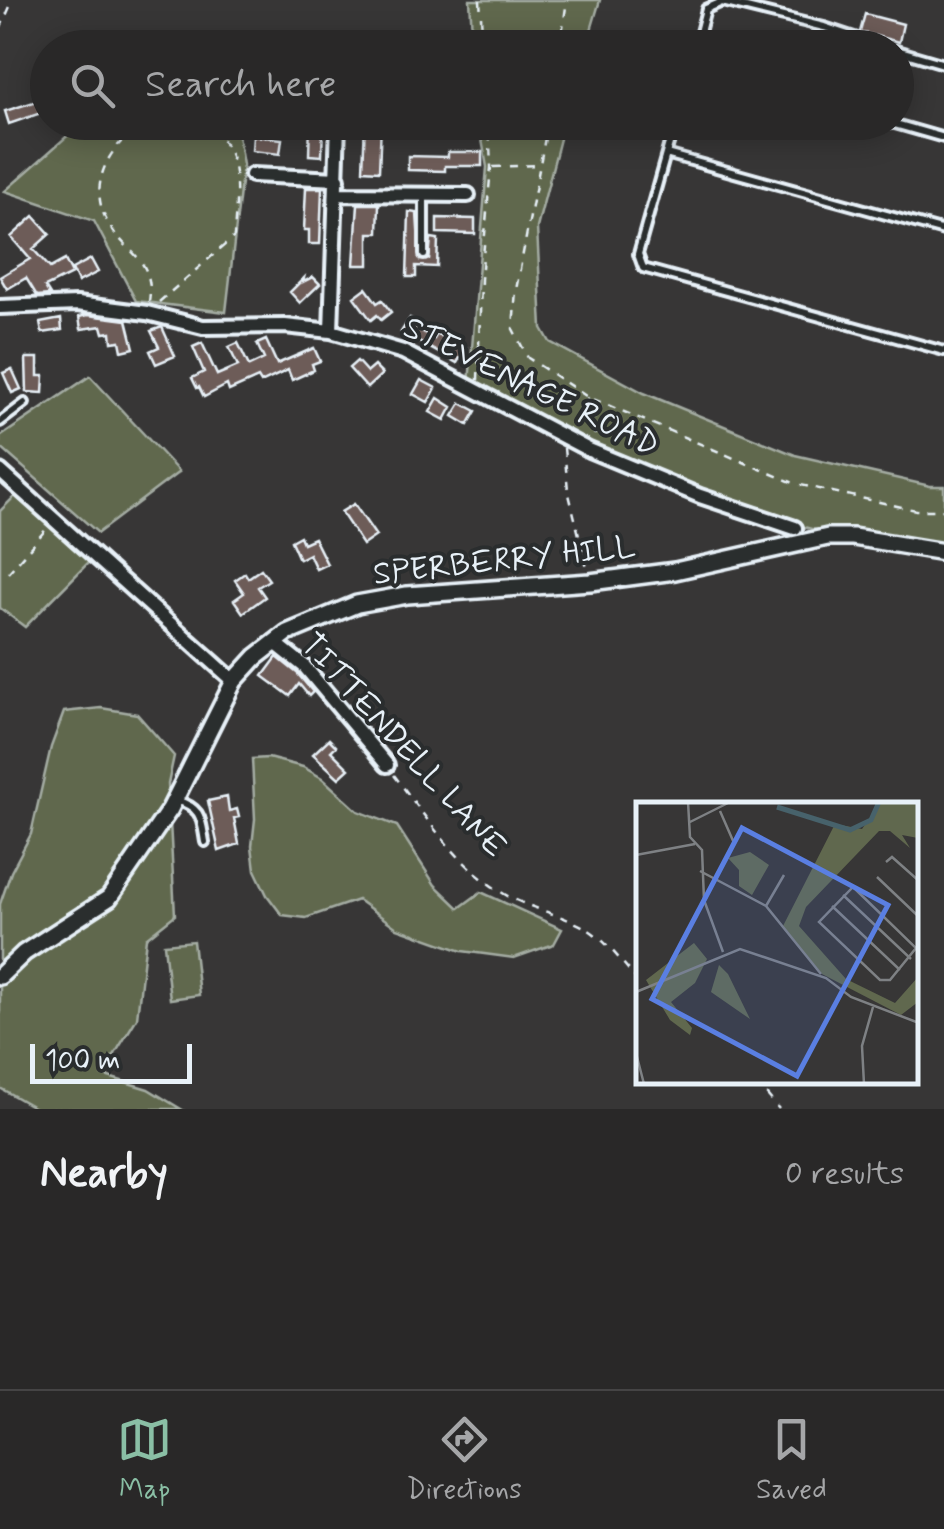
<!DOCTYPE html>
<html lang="en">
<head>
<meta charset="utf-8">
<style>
	:root { --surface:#292828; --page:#353434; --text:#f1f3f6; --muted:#a5a6a8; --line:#454445; --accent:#8abfa5 }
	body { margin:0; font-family:Mynerve,sans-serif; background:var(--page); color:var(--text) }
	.scale { position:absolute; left:30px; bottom:25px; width:162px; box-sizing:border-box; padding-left:10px; border:5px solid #e8f1f8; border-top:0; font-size:28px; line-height:35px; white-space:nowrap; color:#e8f1f8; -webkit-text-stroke:8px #2a2d2e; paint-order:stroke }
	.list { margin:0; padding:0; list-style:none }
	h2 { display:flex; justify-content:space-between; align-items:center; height:130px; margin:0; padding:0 40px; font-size:42px }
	h2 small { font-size:32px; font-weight:400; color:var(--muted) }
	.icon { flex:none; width:55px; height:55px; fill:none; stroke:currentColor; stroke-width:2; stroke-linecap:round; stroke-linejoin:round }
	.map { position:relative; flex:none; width:944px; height:1109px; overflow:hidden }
	.search { position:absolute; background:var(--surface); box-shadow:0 5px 25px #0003; left:30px; right:30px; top:30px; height:110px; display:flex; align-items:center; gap:25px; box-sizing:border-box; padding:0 35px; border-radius:55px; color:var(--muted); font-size:38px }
	.sheet { height:280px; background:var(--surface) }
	nav { display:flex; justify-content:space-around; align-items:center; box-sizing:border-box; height:140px; border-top:2px solid var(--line); background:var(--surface); font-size:28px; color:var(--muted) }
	nav a { display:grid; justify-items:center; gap:5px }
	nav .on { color:var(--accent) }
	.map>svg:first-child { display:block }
	.green { fill:#60684e; stroke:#a4aca3; stroke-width:2.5 }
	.building { fill:#6d5b58; stroke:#e8f1f8; stroke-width:2.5 }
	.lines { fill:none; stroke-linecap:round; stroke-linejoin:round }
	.service-casing { stroke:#e8f1f8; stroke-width:14 }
	.minor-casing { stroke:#e8f1f8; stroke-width:20 }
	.tertiary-casing { stroke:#e8f1f8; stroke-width:22 }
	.path { stroke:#e8f1f8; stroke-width:2.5; stroke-dasharray:8 8; stroke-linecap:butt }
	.service { stroke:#2a2d2e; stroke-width:6 }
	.minor { stroke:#2a2d2e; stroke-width:12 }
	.tertiary { stroke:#2a2d2e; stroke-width:15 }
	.labels { text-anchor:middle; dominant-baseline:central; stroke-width:8; stroke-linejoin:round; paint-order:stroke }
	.street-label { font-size:32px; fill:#e8f1f8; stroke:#2a2d2e }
	.inset-river { fill:none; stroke:#47626b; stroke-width:5 }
	.inset-road { fill:none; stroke:#7e8184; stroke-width:2.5 }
	.view { fill:#5a7fe2; fill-opacity:0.15; stroke:#5a7fe2; stroke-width:5 }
	.inset-edge { fill:none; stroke:#e8f1f8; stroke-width:5 }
</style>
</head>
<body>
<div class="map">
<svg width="944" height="1109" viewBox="0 0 944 1109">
	<rect width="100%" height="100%" fill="#373636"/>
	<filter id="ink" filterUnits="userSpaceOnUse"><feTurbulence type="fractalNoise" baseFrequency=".01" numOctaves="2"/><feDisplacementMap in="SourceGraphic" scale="20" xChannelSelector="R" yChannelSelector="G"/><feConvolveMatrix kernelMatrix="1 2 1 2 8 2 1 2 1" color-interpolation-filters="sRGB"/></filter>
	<g filter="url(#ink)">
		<path class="green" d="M470,0H600L586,47L473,48Z
			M82,123H236L243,165L226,312L136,301L94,221L5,191Z
			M479,123H564L537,228L542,328L550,342L644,393L795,455L930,486H944V547C897,541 846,539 800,526C684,494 576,437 469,384L487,167Z
			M90,376L179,472L98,533L0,447V437Z
			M15,496L90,561L25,627L0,608V511Z
			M101,708L137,714L174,756L168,784L175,915L146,938L137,1018L102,1075L148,1089L181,1109H37L0,1088V904L11,872L31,834L51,747L64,712Z
			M268,758L303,767L322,778L358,811L397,826L435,885L459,908L481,892L562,929L554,944L514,958L462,951L397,928L358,900L306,918L282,915L267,895L255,870L252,846L255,819L252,759Z
			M193,941L199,995L170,999L164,944Z"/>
		<path class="building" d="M865,14L903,24L899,42L860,32Z
			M37,101L41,113L9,124L5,111Z
			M310,122H323L322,156L309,155Z
			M365,122H381L379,171L363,170Z
			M253,136L282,139L280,154L252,151Z
			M448,152H482V166H445V171L408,170V156L448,157Z
			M306,188H322L320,244H309V230H304Z
			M358,204H379L378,233H369V265H354Z
			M409,212L417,213L420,260L429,259L431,238L438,239L437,267L416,266V277H407Z
			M34,216L50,234L33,249L50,268L65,260L72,274L45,287L50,295L37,296L26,278L7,289L0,277L30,259L11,237Z
			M437,218L475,219V234L437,233Z
			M91,259L98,272L78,282L72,269Z
			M313,277L320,284L300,303L290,292L304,278L303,282Z
			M366,288L377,303L382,300L391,312L381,320L377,315L371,320L354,297Z
			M88,315L127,320L134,348L122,351L120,341L112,342L111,332L104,333L102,326L81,329L79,317Z
			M410,318L417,322L414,326L434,339L437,334L466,347L457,363L401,332Z
			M61,319L62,330L42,333L40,323Z
			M162,327L175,356L156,364L150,351L159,347L151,331Z
			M266,340L277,364L314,348L320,361L312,364L314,370L292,380L288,370L261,383L258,378L229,391L227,385L204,397L199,387L197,388L192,378L204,372L193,347L202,343L217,375L238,366L229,347L238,343L249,366L264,359L257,344Z
			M26,358H38V376H44L43,393L27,392Z
			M357,361L367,372L374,366L382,374L367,388L349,368Z
			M12,369L21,389L12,393L3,373Z
			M421,380L436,388L428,402L413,394Z
			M438,398L452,407L445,420L430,412Z
			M461,403L476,411L468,425L453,416Z
			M354,504L376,536L363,545L341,512Z
			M300,536L303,543L314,538L327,564L316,569L309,554L299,559L291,541Z
			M261,569L269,580L258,587L265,597L243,613L234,600L244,593L235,580L245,573L248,578Z
			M277,657L297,673L313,692L309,696L299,684L290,696L263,676Z
			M329,739L336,746L331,751L349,769L339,778L313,754Z
			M227,797L229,811L237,809L239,817L234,818L239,844L219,851L208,801Z"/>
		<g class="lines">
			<g class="service-casing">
				<path id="service" d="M696,48L706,9L722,2L824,27L887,48
					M896,50L944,64
					M675,122L638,254L643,268L944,351
					M888,122L944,138
					M666,154L944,231
					M424,255V196
					M0,422L25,403
					M176,800C202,808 201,818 205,842"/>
			</g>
			<g class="minor-casing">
				<path id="minor" d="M252,175L338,179
					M338,194L468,195
					M0,307L77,304L147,313L203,327L285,326L331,331L403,352L589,450L700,496L795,528
					M331,331L338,124
					M0,471L234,681
					M274,642L304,666L387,765"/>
			</g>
			<g class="tertiary-casing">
				<path id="tertiary" d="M0,976L24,953L109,898L170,809L234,681L256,657L287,633L357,604L407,595L590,582L675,571L828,537H853L944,552"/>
			</g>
			<path class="path" d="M480,0L483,48
				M0,29L13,0
				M560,48L567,0
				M548,122L516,290L513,329L528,358L586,396L796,484L916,510H944
				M493,167L539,165
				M149,302C156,255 121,253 105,217C87,179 115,137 149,122
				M159,302L234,237C236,194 246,143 198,122
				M478,380L481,279L491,167L489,122
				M587,397L594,411L604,406
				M594,411L595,440
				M564,448L568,490L587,568
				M8,573L48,527
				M394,775C425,816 454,861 498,890C524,908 556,912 584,927C606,939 622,963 639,982
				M756,1082L779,1109"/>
			<use href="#service" class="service"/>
			<use href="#minor" class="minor"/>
			<use href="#tertiary" class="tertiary"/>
		</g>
	</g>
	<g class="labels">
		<g class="street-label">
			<text transform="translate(531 387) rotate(26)">STEVENAGE ROAD</text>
			<text transform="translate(504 561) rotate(-6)">SPERBERRY HILL</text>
			<text transform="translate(403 746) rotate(48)">TITTENDELL LANE</text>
		</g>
	</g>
	<g transform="translate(636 802)">
		<rect width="282" height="282" fill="#373636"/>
		<path d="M245,0H282V36L266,33L274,46L254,29H243L170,105L163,124L210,177L259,201L282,175V200L265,213L186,172L147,124L199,22L226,27ZM114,50L133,63L116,93L103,84V68L92,56ZM58,141L71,157L59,181L35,200L56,226L54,233L34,218L10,178ZM83,163L92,172L114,217L75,190Z" fill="#60684e"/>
		<path class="inset-river" d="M141,5L214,28L235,18L243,0"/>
		<path class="inset-road" d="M52,0L54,35L66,48L68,98L87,150M84,9L98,41M54,20L94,0M0,53L59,42M250,60L256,55L283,79M64,69L130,104L185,172M241,75L282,114M217,85L280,146L254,178H244L183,120ZM207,93L275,157M130,104L148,73M196,104L264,168M0,190L104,147L190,176L215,195L283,221M0,251L8,282M228,282L226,244L237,205"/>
		<path class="view" d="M106,26L252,103L161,274L16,197Z"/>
		<rect width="282" height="282" class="inset-edge"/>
	</g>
</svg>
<div class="scale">100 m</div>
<div class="search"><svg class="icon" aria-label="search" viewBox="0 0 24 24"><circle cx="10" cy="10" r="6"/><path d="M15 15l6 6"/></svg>Search here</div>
</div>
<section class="sheet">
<h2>Nearby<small>0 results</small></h2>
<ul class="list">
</ul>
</section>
<nav>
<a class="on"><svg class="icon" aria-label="map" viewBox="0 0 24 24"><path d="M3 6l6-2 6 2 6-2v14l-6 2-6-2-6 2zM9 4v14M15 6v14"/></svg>Map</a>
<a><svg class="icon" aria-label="directions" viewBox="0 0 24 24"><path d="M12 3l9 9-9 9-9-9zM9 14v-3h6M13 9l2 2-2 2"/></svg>Directions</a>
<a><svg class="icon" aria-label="saved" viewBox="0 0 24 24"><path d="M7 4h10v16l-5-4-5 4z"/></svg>Saved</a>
</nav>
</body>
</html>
